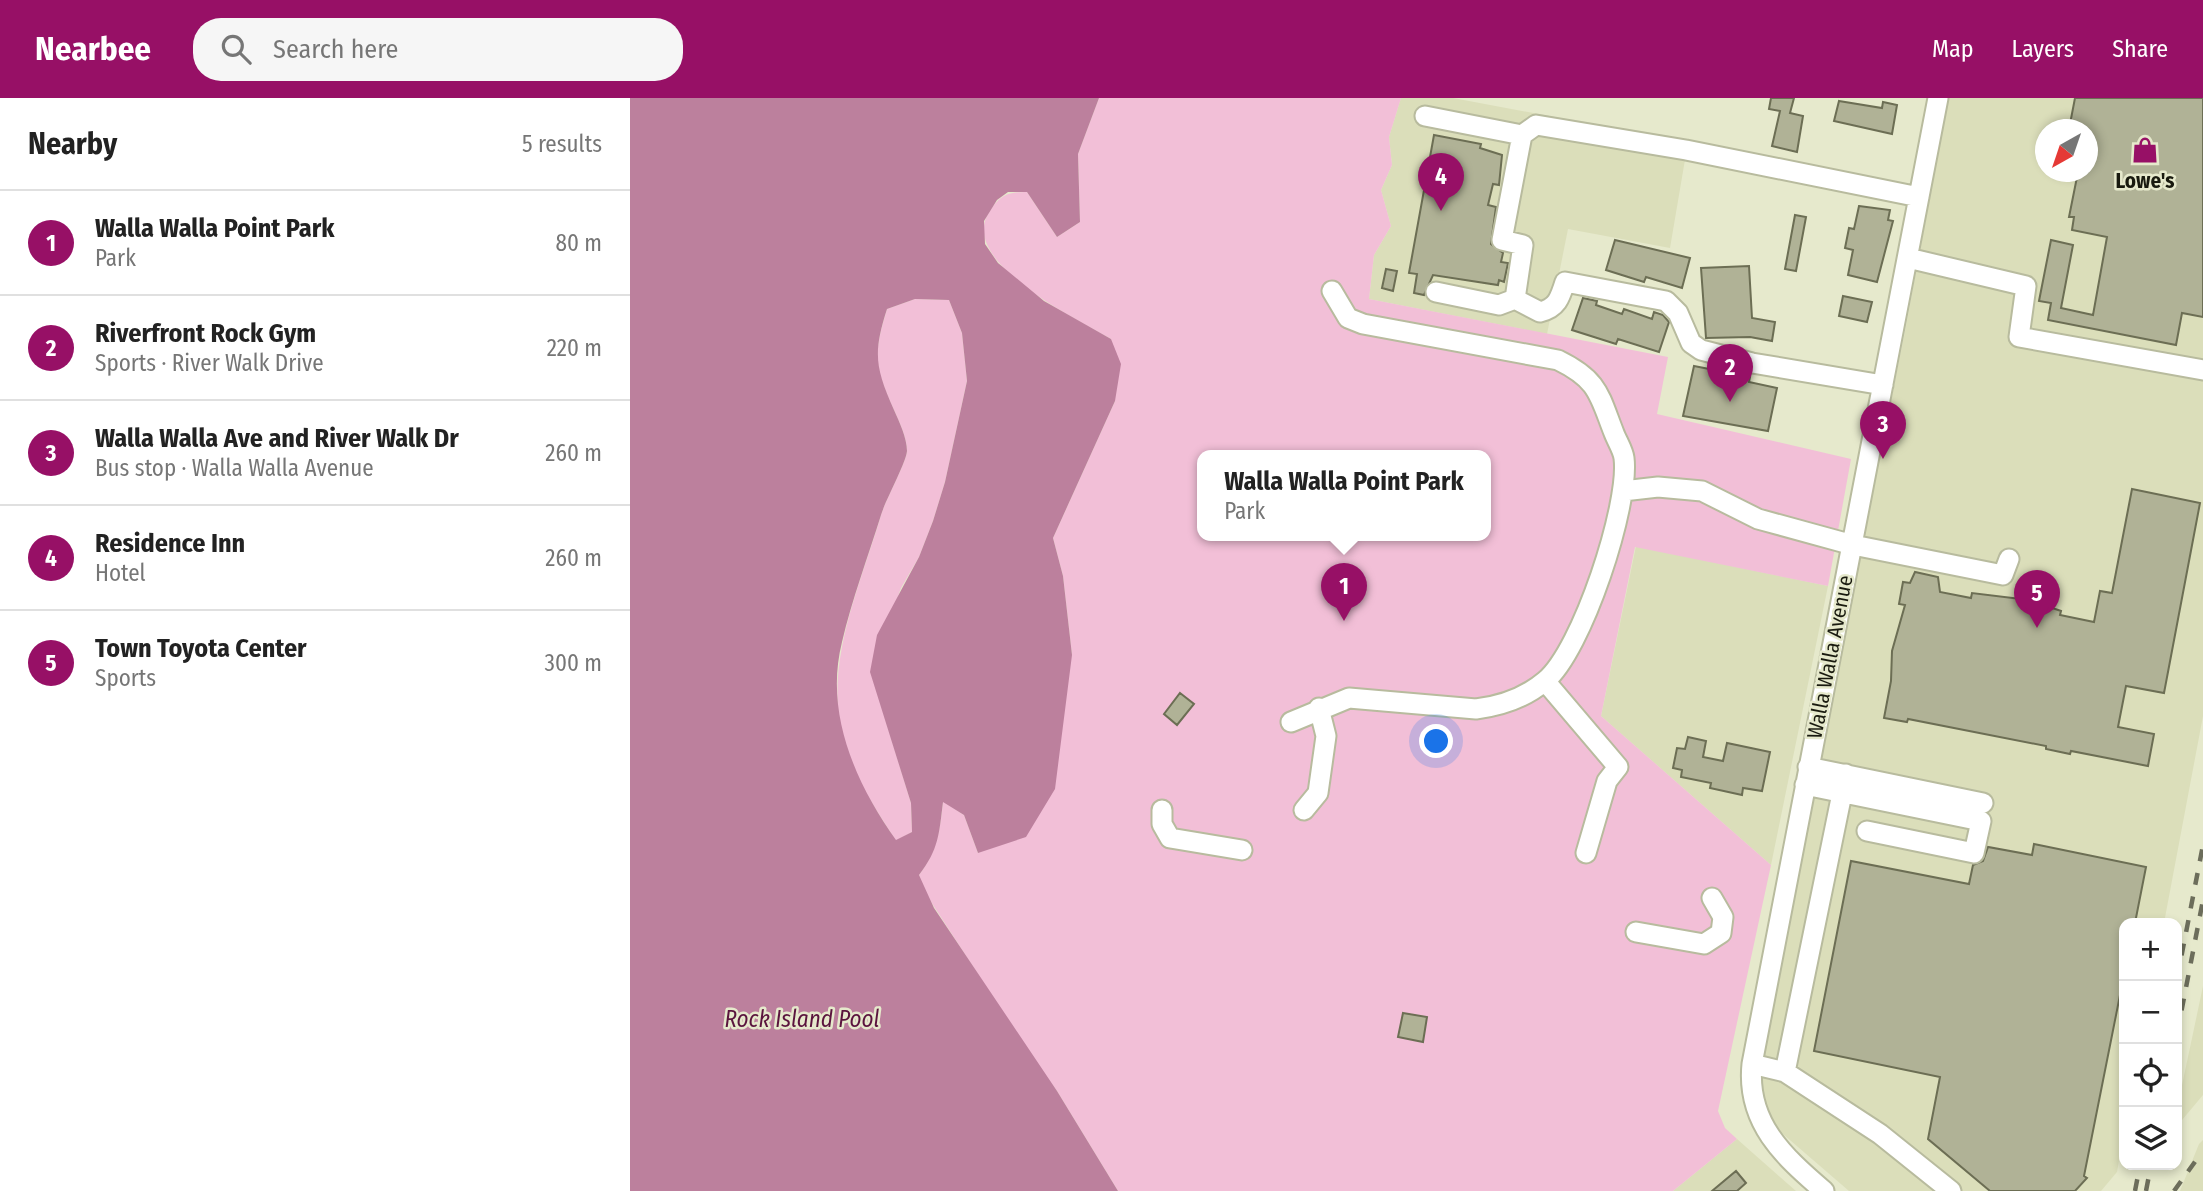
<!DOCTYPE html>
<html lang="en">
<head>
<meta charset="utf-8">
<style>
	:root { --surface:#fff; --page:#f6f6f6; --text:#222; --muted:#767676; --line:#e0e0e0; --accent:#971066 }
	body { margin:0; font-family:"Fira Sans Condensed",sans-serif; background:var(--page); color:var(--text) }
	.controls { position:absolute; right:21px; bottom:21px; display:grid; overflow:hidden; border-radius:14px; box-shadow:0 4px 10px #0003 }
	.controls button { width:63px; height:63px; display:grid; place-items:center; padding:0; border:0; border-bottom:2px solid var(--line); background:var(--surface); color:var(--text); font:35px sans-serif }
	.compass { position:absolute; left:1405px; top:21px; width:63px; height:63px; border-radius:50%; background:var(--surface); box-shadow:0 4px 10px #0003; rotate:220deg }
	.you { position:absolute; left:807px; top:644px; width:24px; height:24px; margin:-18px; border:5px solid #fff; border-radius:50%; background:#1a73e8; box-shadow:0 0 0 10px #1a73e833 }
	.badge { display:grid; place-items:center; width:46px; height:46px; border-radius:50%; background:var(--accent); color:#fff; font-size:23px; font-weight:700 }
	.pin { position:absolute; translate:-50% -58px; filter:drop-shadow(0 2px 4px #0008) }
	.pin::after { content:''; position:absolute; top:37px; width:24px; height:21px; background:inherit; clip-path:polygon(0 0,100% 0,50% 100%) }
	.popup { position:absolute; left:567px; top:352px; width:294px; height:91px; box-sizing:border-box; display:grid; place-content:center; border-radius:14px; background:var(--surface); filter:drop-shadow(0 2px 5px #0005); font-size:23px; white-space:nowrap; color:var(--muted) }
	.popup b { font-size:26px; color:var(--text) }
	.popup::after { content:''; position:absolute; left:50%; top:100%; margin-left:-14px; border:14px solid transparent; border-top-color:var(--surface) }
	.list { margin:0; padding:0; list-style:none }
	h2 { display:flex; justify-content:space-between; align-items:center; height:91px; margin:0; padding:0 28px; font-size:30px }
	h2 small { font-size:23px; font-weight:400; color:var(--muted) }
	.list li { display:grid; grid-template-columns:46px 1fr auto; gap:21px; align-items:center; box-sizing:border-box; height:105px; padding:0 28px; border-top:2px solid var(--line) }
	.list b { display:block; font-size:26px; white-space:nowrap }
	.list p { margin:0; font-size:23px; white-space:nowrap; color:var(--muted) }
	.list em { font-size:23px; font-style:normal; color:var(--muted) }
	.icon { flex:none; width:38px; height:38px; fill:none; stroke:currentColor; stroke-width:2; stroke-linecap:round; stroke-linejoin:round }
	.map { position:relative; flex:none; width:1573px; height:1093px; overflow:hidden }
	header { display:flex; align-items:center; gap:42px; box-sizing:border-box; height:98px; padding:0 35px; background:var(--accent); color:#fff }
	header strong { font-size:33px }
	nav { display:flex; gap:38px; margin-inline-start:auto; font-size:24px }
	.search { width:490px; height:63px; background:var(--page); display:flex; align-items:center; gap:18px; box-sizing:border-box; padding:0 24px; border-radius:28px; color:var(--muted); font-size:26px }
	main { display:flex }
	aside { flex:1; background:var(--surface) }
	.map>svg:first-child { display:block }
	.built { fill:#dbdeba; fill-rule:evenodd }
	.green { fill:#f2bfd7; fill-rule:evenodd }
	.water { fill:#bc809d; fill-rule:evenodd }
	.building { fill:#b0b296; stroke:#6c6e54; stroke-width:2 }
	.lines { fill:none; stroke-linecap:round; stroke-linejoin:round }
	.minor-casing { stroke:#b8bb9e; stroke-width:23 }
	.minor { stroke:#fff; stroke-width:19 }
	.rail { stroke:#6c6d5b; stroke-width:4.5; stroke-dasharray:12 12; stroke-linecap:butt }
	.labels { text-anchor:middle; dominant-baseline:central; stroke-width:5; stroke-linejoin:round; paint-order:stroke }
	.poi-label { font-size:21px; font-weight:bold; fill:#191a0f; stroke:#e6e9cc }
	.street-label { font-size:21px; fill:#191a0f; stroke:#e6e9cc }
	.water-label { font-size:23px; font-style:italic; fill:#5b143e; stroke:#e6e9cc }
</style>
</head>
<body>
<header>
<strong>Nearbee</strong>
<div class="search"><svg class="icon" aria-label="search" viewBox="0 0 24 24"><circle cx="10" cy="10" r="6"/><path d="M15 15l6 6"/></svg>Search here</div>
<nav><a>Map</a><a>Layers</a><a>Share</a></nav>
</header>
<main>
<aside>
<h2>Nearby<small>5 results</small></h2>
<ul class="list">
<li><span class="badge">1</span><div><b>Walla Walla Point Park</b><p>Park</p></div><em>80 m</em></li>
<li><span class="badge">2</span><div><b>Riverfront Rock Gym</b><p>Sports · River Walk Drive</p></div><em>220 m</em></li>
<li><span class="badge">3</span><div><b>Walla Walla Ave and River Walk Dr</b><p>Bus stop · Walla Walla Avenue</p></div><em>260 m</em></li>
<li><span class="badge">4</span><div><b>Residence Inn</b><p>Hotel</p></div><em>260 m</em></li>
<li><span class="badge">5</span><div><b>Town Toyota Center</b><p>Sports</p></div><em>300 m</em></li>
</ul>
</aside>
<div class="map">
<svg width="1573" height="1093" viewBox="0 0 1573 1093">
	<rect width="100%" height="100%" fill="#e6e9cc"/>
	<path class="built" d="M771,0H823L1058,44L1040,150L938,131L917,236L739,201L744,157L761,128L751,92L762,67L759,39Z
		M1318,0H1573V618L1534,825H1494V1034L1487,1074L1471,1093H1219L1147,1031L1123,995L1276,228ZM1416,32H1458V74H1416Z
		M1006,448L1198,488L1141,767L971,618Z
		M1573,888V997L1547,1028V1011Z
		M1107,1041L1166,1093H1043Z
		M1573,1042V1093H1550L1569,1046Z"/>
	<path class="green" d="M469,0H771L759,39L762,67L751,92L761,128L744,157L739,201L1038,259L1027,316L1221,361L1198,488L1005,449L971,618L1141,767L1088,1013L1095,1030L1107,1041L1043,1093H488L427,993L404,963L292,790L289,777C307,753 310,733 313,703L334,717L348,755L442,557L433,478L423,440L485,303L481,241C448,222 330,165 358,116C369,98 376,94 397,94L427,139L450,124L448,56ZM572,357H856V437H572Z
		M285,201L319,202L332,235L337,283L315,384L303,423L289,459L271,490L241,574L281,705L282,734L266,743C246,711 224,680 214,644C192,568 230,489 251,417C256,401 276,365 277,353C277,340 269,323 264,312C244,268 243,257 257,211Z"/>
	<path class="water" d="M0,0H469L448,56L450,124L427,139L397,94H378L367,102L354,123L355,146L368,165L414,203L481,241L491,266L485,303L423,440L433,478L442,557L425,691L396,739L348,755L334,717L313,704C309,736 309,751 289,777L304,810L427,993L488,1093H0ZM285,201L319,202L332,235L337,283L315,384L303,423L289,459L247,537L240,574L281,705L282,734L266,742C226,686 194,615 212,544C222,501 238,459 251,417C256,401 276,365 277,353C277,340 269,323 264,312C245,269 243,255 257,211Z"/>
	<path class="building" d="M1141,0H1164L1160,15L1173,18L1167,54L1142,48L1150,13L1139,11Z
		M1445,0H1573V219L1552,215L1546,247L1418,222L1421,205L1409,203L1421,142L1443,147L1431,210L1463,217L1477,139L1442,132L1444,119H1439L1448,74H1458V32H1449V28L1440,26Z
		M1209,3L1252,10L1253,4L1267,7L1262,36L1204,23Z
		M804,37L851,46L850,50L872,57L869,87L863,86L858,107L866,109L861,146L873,155L871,164L878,165L874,184L869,182L868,187L803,177L794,197L784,195L787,176L779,175Z
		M1229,108L1260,112L1258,122L1263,123L1247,184L1218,177L1223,152L1215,150L1219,130L1224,131Z
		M1165,117L1176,119L1166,173L1155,171Z
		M985,142L1060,160L1052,190L1016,179L1014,184L976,172Z
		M1119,168L1122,220L1145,224L1142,243L1120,239L1076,240L1071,170Z
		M756,171L767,173L763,193L752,190Z
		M1213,198L1242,204L1237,224L1209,218Z
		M953,200L967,203L966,207L992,216L994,211L1022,221L1024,214L1033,217L1039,224L1029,254L988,241L986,246L942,232Z
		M1064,268L1120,279L1119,284L1147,290L1138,333L1053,318Z
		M1502,391L1570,405L1534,595L1496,588L1488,629L1524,636L1518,668L1441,653L1440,656L1416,651V648L1278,621L1277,624L1254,620L1261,583L1262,553L1275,507L1269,506L1273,484L1280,485L1285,474L1308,479L1310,494L1341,500L1342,495L1399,502L1431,513L1430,517L1464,524L1470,493L1482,495Z
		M550,595L564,606L547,627L534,616Z
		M1058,639L1076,643L1073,659L1093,663L1097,645L1140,654L1132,693L1113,690L1112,697L1080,690L1081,685L1051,679L1052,672L1043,670L1047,650L1055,651Z
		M1404,746L1516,769L1505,825H1494V877L1454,1078L1457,1080L1445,1093H1360L1298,1041L1310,979L1184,953L1221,763L1339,786L1343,767L1353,763L1358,749L1402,757Z
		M773,915L797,919L793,944L768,939Z
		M1106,1073L1116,1085L1107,1093H1082Z"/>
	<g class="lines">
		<g class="minor-casing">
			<path id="minor" d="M795,18L892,37L906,27L1056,52L1289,99
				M892,37L872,142L893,147L885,201L910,214C927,210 930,200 935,184L1036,203L1048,215L1061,245L1071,252L1122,265L1253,287
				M1278,160L1396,188L1389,239L1573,272
				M806,194L869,207L885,201
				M993,393L1028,389L1072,393L1128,421L1223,447L1373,477L1379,461
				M915,583L988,669L977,683L956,755
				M661,624L719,600L846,611C871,608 896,599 915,583C952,553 1000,406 994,360C993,352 987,343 984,335C969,297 969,282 928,262L733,226L718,220L702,193
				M1178,669L1353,705
				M1175,687L1351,723L1344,755L1237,733
				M532,712V726L540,740L612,752
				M674,712L688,695L696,638L689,610
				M1006,834L1074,846L1091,835L1093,819L1082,800
				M1122,966L1155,974L1250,1036L1321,1093
				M1155,974L1216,676
				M1194,1093C1153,1058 1116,1024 1122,966L1308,0"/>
		</g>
		<use href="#minor" class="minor"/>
		<path class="rail" d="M1547,881L1573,747
			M1547,936L1573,802
			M1505,1093L1510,1067
			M1516,1093L1521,1067
			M1544,1093L1567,1061"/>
	</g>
	<defs>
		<g id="shop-bare" transform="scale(2.1)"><path d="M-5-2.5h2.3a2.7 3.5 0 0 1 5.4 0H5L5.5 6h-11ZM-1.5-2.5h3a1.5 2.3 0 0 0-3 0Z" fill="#971066" stroke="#e6e9cc" stroke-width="2.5" paint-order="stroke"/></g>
	</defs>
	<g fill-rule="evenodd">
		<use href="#shop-bare" x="1515" y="52"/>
	</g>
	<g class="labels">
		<g class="poi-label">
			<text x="1515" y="83">Lowe's</text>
		</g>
		<g class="street-label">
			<text transform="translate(1200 559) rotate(-79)">Walla Walla Avenue</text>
		</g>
		<g class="water-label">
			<text x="172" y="921">Rock Island Pool</text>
		</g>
	</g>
</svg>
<div class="controls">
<button>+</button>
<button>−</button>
<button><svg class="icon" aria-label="locate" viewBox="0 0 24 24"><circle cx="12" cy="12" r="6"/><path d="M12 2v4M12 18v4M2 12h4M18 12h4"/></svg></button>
<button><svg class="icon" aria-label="layers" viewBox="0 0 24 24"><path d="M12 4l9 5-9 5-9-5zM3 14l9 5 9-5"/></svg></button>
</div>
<svg class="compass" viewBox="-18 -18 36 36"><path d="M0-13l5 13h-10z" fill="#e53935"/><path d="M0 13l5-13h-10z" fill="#767676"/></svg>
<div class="you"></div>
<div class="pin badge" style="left:714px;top:523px">1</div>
<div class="popup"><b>Walla Walla Point Park</b>Park</div>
<div class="pin badge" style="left:1100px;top:304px">2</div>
<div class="pin badge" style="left:1253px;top:361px">3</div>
<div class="pin badge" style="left:811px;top:113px">4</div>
<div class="pin badge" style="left:1407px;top:530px">5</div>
</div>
</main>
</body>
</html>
